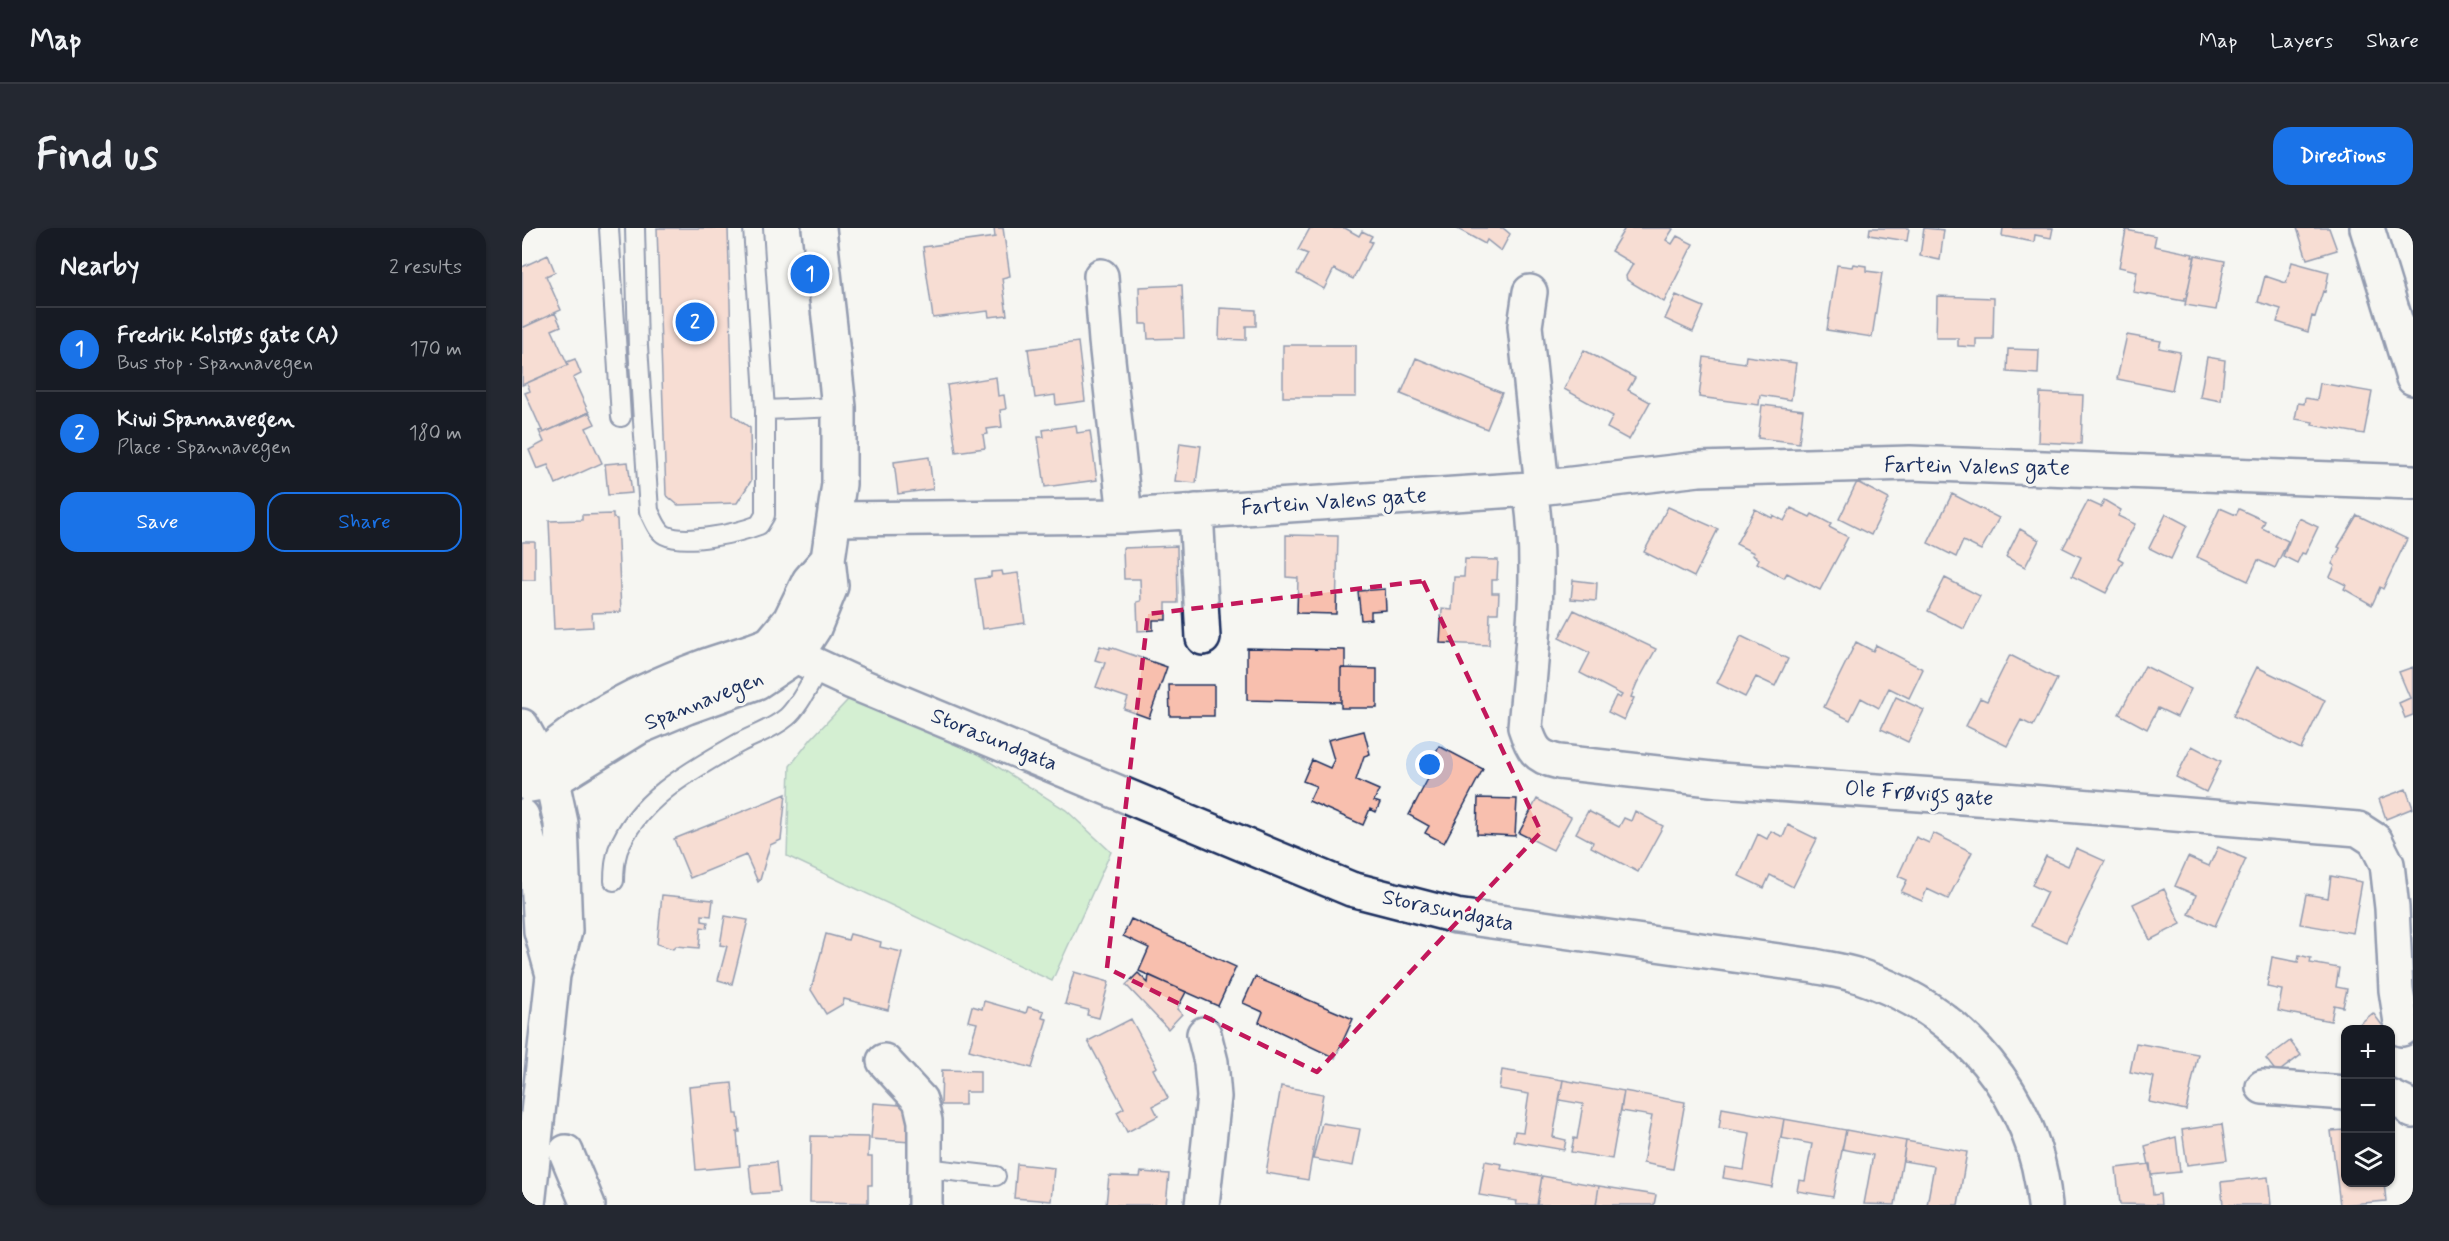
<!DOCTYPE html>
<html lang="en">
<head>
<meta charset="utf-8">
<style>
	:root { --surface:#171b24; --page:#242831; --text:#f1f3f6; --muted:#9ea1a6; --line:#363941; --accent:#1a73e8 }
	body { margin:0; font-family:Mynerve,sans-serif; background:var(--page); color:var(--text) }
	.controls { position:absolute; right:18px; bottom:18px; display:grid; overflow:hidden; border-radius:12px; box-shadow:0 2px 4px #0004 }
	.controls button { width:54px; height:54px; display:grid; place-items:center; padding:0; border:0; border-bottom:2px solid var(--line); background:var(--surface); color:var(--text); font:30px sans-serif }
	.you { position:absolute; left:908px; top:537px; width:21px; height:21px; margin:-15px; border:4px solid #fff; border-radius:50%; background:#1a73e8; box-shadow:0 0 0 9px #1a73e833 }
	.badge { display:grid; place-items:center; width:39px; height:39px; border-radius:50%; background:var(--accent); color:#fff; font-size:20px; font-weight:700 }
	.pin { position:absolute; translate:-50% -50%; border:3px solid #fff; box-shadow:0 2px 6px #0006 }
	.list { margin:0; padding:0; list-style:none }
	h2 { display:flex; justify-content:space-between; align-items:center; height:78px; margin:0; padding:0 24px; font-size:26px }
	h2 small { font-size:20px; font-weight:400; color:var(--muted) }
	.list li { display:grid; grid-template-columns:39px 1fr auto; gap:18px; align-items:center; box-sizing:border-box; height:84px; padding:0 24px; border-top:2px solid var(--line) }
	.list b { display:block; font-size:22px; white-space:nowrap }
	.list p { margin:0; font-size:20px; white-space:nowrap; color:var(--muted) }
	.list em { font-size:20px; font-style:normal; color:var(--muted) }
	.actions { display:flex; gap:12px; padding:18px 24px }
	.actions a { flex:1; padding:14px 0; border:2px solid var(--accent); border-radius:18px; text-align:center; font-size:21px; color:var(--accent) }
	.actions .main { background:var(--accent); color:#fff }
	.icon { flex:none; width:33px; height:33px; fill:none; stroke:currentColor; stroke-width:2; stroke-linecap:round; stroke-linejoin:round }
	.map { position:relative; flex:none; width:1891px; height:977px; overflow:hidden; border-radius:18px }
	header { display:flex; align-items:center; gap:36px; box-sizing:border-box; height:84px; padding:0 30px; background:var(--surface); border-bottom:2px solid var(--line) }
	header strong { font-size:28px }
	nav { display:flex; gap:33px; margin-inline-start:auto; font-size:21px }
	.intro { display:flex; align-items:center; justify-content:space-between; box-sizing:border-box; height:144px; padding:0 36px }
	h1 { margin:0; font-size:42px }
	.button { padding:15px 27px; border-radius:18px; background:var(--accent); color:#fff; font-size:21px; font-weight:700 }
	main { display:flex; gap:36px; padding:0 36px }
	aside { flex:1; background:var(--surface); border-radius:18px; box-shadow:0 2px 4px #0004 }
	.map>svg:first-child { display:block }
	.green { fill:#aae6ac; stroke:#628a85; stroke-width:1.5 }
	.building { fill:#f8bfae; stroke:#1b2f5e; stroke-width:1.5 }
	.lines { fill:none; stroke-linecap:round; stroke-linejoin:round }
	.service-casing { stroke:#1b2f5e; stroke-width:22 }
	.minor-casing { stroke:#1b2f5e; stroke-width:38 }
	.tertiary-casing { stroke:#1b2f5e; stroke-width:38 }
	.secondary-casing { stroke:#1b2f5e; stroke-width:38 }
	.service { stroke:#f6f6f2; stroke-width:18 }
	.minor { stroke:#f6f6f2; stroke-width:33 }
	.tertiary { stroke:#f6f6f2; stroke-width:33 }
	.secondary { stroke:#f6f6f2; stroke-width:33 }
	.marked { fill:none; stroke:#c2185b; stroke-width:4.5; stroke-dasharray:12 8; stroke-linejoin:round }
	.labels { text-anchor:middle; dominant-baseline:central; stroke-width:6; stroke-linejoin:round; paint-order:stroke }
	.street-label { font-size:22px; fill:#1b2f5e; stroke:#f6f6f2 }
</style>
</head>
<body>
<header>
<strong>Map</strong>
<nav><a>Map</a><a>Layers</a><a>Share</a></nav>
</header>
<div class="intro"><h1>Find us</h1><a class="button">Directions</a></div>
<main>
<aside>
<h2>Nearby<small>2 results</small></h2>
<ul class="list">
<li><span class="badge">1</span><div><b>Fredrik Kolstøs gate (A)</b><p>Bus stop · Spannavegen</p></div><em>170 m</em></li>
<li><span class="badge">2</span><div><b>Kiwi Spannavegen</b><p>Place · Spannavegen</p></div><em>180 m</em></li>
</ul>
<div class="actions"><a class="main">Save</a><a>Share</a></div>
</aside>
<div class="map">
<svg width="1891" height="977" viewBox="0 0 1891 977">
	<rect width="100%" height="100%" fill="#f6f6f2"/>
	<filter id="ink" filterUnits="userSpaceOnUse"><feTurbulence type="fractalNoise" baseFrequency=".0167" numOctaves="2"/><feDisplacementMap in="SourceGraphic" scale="12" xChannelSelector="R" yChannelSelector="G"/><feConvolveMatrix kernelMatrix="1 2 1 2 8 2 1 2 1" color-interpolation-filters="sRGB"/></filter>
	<g filter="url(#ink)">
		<path class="green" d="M341,456L394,487L544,582L589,624L530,753L265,628L268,538L289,511Z"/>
		<path class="building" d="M135,0H206L211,187L228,200L229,253L215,275L156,277L144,267Z
			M472,0H481L488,48L480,50L485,87L467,89L466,83L411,90L401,19L473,9Z
			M788,0H823L837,8L840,3L850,8L847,13L850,14L831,51L812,41L802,61L775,46L786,26L776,22Z
			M934,0H981L988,6L979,23L965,12L963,16Z
			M1103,0H1149L1151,1L1144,12L1150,16L1155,8L1171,16L1142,74L1105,52L1104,48L1111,36L1089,23Z
			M1348,0H1387L1385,13L1347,7Z
			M1402,0L1422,2L1418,32L1398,28Z
			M1481,0H1531L1529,10L1513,7L1512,14L1480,8Z
			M1775,0H1807L1815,22L1785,31Z
			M1604,2L1634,8L1632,18L1671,26L1670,29H1673L1664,70H1662V73L1611,64L1615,43L1597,39Z
			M26,27L33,44L24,48L39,82L0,100V39Z
			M1673,27L1703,33L1694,82L1663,77Z
			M1770,34L1807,44L1803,64L1801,63L1793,89L1790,88L1786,104L1755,94L1759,81L1736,74L1743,48L1764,55Z
			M1331,36L1344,38V43L1360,45L1350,109L1305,102L1315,37L1330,39Z
			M660,57L662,110L626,111L625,96H618L617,59Z
			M1154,67L1182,79L1171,104L1143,91Z
			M1415,68L1472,70L1471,111H1454V119L1436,118V110H1414Z
			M698,80L734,82V98H724V112L697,111Z
			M33,85L39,98L30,102L46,137L0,157V100Z
			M1605,107L1639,113L1637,120L1658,124L1650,162L1595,151Z
			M556,114L563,173L534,177L533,167L513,170L506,121Z
			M761,117H834V169H761Z
			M1486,121L1517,122L1516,146L1485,144Z
			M1062,122L1113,150L1106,162L1128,174L1107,212L1085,200L1091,188L1042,161Z
			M1224,128L1274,135L1269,172L1238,167L1237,177L1177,169L1182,129L1223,135Z
			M1685,129L1703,132L1699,173L1678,169Z
			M894,130L980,165L965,201L879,166Z
			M53,131L59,146L51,150L67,185L21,205L3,165L8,163L5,155L46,137L45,134Z
			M474,149L476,168L482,167L484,181L478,182L480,199L465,201L466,206L461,207L463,220L434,224L425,157Z
			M1798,155L1850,164L1842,206L1790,197L1791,194L1773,191L1776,175L1782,176L1783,170L1795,172Z
			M1518,165L1561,167L1559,216L1516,214Z
			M1240,177L1281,182L1277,215L1236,210Z
			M67,184L73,196L64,200L80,235L34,256L26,237L15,241L7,222L22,214L17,203L20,202L21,205Z
			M554,197L555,205L568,203L575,252L523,259L516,209H522L521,202Z
			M658,215L679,218L674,255L653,253Z
			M407,229L411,261L376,266L372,234Z
			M106,234L110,265L86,267L83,236Z
			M1335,254L1367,271L1349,307L1317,291Z
			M1430,266L1477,290L1459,322L1441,313L1434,329L1406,315Z
			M1582,272L1599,282L1596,288L1613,296L1596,330L1601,333L1584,365L1550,348L1559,329L1541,320L1566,273L1579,279Z
			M1146,279L1196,301L1172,349L1122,324Z
			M1269,280L1288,289L1290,286L1309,296L1307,299L1326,309L1298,362L1265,345L1262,350L1235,335L1237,331L1230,327L1232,325L1214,316L1233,281L1250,290L1251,287L1262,293Z
			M1698,280L1714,287L1717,281L1743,293L1740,300L1766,313L1753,340L1736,332L1726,353L1675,329Z
			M91,286V290L95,291L99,384L70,385L71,399L32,401L27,293L60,292V287Z
			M1644,286L1665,297L1649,331L1627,320Z
			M1835,287L1885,311L1861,361L1858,359L1850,377L1822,361L1824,357L1808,349L1813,338L1810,336L1818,320L1816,319Z
			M1777,290L1796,299L1783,326L1780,325L1775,335L1761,328Z
			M1498,301L1517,312L1503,339L1484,329Z
			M764,307L816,308L814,386L775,385L776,350L764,349Z
			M0,314H13V352H0Z
			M655,318L656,375H644V392H631V402L616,403L615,374L619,373L618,351H602L601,320Z
			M943,331L976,332L975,352H970V365H977L976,385H968L967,417L918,415L920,381L930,382L932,349H942Z
			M480,343L481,347L496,345L503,395L460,401L453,351L469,349V344Z
			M1423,350L1458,368L1442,401L1406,383Z
			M1051,352L1075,355L1074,373L1049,371Z
			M863,361L864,382L849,383V391L839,392L836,363Z
			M1052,382L1134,421L1115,455L1109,469L1112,470L1102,492L1086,484L1094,468L1098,470L1100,467L1058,445L1068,425L1037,410Z
			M1219,408L1266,431L1253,458L1234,449L1223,469L1195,455Z
			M1334,414L1351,423L1354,417L1401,441L1387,470L1367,460L1357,480L1339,470L1328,492L1302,479Z
			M578,418L588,421V419L645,439L627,490L602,481L606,470L574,459L583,435L573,432Z
			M725,420L823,422V440H819V474L725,472Z
			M1488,427L1535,451L1511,498L1499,492L1485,518L1444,498L1458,470L1465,473Z
			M1623,438L1669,461L1655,489L1636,480L1625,501L1597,486Z
			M1735,439L1803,472L1779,521L1711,488Z
			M1891,439V487L1883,490L1877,475L1888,470L1877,444Z
			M819,440L855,441V480H819Z
			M647,457H692V488H648Z
			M1374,469L1402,482L1386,514L1359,501Z
			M842,503L848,526L842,528L834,552L857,562L852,573L858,575L854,584L848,581L841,597L787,573L794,558L781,553L790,532L808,540L812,532L806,512Z
			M917,518L961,541L922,615L903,605L907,598L887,587L908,547L903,545Z
			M1670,518L1699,533L1684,564L1654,549Z
			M1884,561L1891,580L1864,591L1857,571Z
			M264,566L259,612L248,617L238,652L236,654L224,627L168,650L152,611Z
			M956,570L995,571L993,608L955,606Z
			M1015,571L1049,589L1031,622L997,605Z
			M1066,583L1097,599L1102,590L1109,593L1113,583L1141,598L1116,644L1069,619L1071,614L1054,605Z
			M1266,597L1295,611L1271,659L1248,647L1242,660L1217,648L1236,606L1245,611L1249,603L1261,609Z
			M1411,605L1450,624L1426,671L1405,661L1400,673L1379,664L1385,652L1376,648L1394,609L1407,615Z
			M1696,619L1724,631L1693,698L1667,686L1674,667L1653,658L1666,629L1687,638Z
			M1554,620L1583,633L1544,714L1509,698L1525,664L1510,657L1524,628L1546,638Z
			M1809,648L1840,654L1831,705L1778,696L1784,666L1806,670Z
			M1642,661L1659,696L1628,712L1611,676Z
			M140,667L191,672L189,688L180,687V693L186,694L185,700L179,699L177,720L154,718L151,721L135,716Z
			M203,688L226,692L210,756L196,752L205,718L198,717Z
			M609,691L714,739L696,778L617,743L627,720L601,708Z
			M304,706L326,712L328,706L359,714L358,719L380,724L366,782L322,771L321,776L304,786L289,762Z
			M1777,727L1789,730L1788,735L1817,740L1814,759L1825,761L1821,779L1812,777L1809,793L1756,783L1760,762L1745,759L1750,729L1776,734Z
			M552,744L587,754L577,790L565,787L566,782L543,776Z
			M616,745L626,755L627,747L664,764L655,781L660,786L646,801L604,757Z
			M733,749L831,791L813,830L737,794L741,784L721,775Z
			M462,773L504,785L506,779L522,783L520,790L525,791L510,840L447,822L455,795L446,793L450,778L460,781Z
			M1851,785L1863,801L1830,802Z
			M609,791L635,839L631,841L646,870L631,878L636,888L605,904L595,884L602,880L566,813Z
			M1768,813L1779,827L1755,845L1744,831Z
			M1614,815L1676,826L1664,882L1627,874L1632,849L1608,844Z
			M420,842L458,843V864H443V877H419Z
			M980,842L1041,852L1031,909L1044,912L1042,922L991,913L993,903L1001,904L1007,866L977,861Z
			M1041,852L1102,863L1090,931L1049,924L1052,910L1055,911L1061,876L1037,872Z
			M210,855L213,886H216L218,904H215L218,938L174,942L167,859Z
			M759,858L801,866L786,952L744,945Z
			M1102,863L1163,874L1151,941L1121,935L1130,888L1099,883Z
			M352,875L391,878L388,914L349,911Z
			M1200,880L1262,891L1250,959L1201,950L1203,939L1222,942L1228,905L1197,900Z
			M1262,891L1324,902L1311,969L1275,963L1277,952L1283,953L1290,916L1259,910Z
			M800,895L838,901L831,938L791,931Z
			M1700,896L1705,932L1665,937L1660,902Z
			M1324,902L1384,913L1373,977L1342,976L1351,927L1320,921Z
			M1824,902V954H1862L1864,973L1818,977L1809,903Z
			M289,908L347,909L346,929H350V957H346V975L288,974Z
			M1654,909L1658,944L1629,947L1623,918Z
			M1384,913L1445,924L1436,977H1405L1412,938L1381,933Z
			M963,933L980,936L979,941L1020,948L1015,977H994L995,973L957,967Z
			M254,934L257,964L230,966L227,937Z
			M495,936L532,940L529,973L492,970Z
			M1628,936L1631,967L1638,966L1639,977L1598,976L1594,940Z
			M619,944L647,946L644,977H584L587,948L618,949Z
			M1020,948L1077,958L1074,977H1015Z
			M1746,949L1749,977H1701L1699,954Z
			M1077,958L1134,967L1132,977H1074Z"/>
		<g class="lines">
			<g class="service-casing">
				<path id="service" d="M87,0L99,189
					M113,0L116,118L127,283C131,290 135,303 143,307C163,317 216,305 237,297L243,287V182L231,0
					M243,182L317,179
					M92,653C92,643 93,632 96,622C116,570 172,541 217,515C234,506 251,501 265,489C277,479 289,453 298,439
					M403,940L474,948"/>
			</g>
			<g class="minor-casing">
				<path id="minor" d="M579,48L584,113L603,288
					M1008,64L1003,98L1020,259
					M1008,261C1021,340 1010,420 1003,499C1010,521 1014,529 1037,534L1198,552L1483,572L1836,601L1853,612L1865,636L1870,680L1874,762L1880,801
					M674,283L681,410
					M313,291L603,288L1008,261L1177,241L1388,235L1891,254
					M362,833L398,872L403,893V977
					M1741,859L1824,865
					M1868,869L1883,876L1891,883
					M44,924L66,977
					M680,977L692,869L689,834L682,806"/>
			</g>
			<g class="tertiary-casing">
				<path id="tertiary" d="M248,416L268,392L287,353L306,331
					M274,428L292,400L309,358L306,331L317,256V179L297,0"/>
			</g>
			<g class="secondary-casing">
				<path id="secondary" d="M1845,0L1891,150
					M0,498L30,553L39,595L43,703L31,747L6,977
					M0,550C46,498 114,464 178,440C201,431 225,426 248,416L330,454L829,661L934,688L1292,738C1306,741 1322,743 1337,748C1441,782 1513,868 1523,977
					M8,557L30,553L117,499L165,479L235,454L274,428
					M0,588L16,651L19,703L31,747"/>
			</g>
			<use href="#service" class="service"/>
			<use href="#minor" class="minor"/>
			<use href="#tertiary" class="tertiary"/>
			<use href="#secondary" class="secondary"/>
		</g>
	</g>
	<path d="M0 0H1891V977H0ZM901,353L1019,604L795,844L585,740L626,386Z" fill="#f6f6f2" fill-opacity=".55" fill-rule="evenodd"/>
	<path class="marked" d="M901,353L1019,604L795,844L585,740L626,386Z"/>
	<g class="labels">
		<g class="street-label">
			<text transform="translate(1455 239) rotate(1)">Fartein Valens gate</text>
			<text transform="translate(812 274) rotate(-4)">Fartein Valens gate</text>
			<text transform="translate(182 473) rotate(-22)">Spannavegen</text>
			<text transform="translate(472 512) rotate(22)">Storasundgata</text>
			<text transform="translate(1397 566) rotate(4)">Ole Frøvigs gate</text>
			<text transform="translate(926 683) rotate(12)">Storasundgata</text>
		</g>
	</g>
</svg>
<div class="controls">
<button>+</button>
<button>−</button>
<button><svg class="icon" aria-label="layers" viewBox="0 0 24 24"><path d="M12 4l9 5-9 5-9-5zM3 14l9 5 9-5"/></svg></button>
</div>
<div class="you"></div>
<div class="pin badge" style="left:288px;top:46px">1</div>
<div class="pin badge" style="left:173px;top:94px">2</div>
</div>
</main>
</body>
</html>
